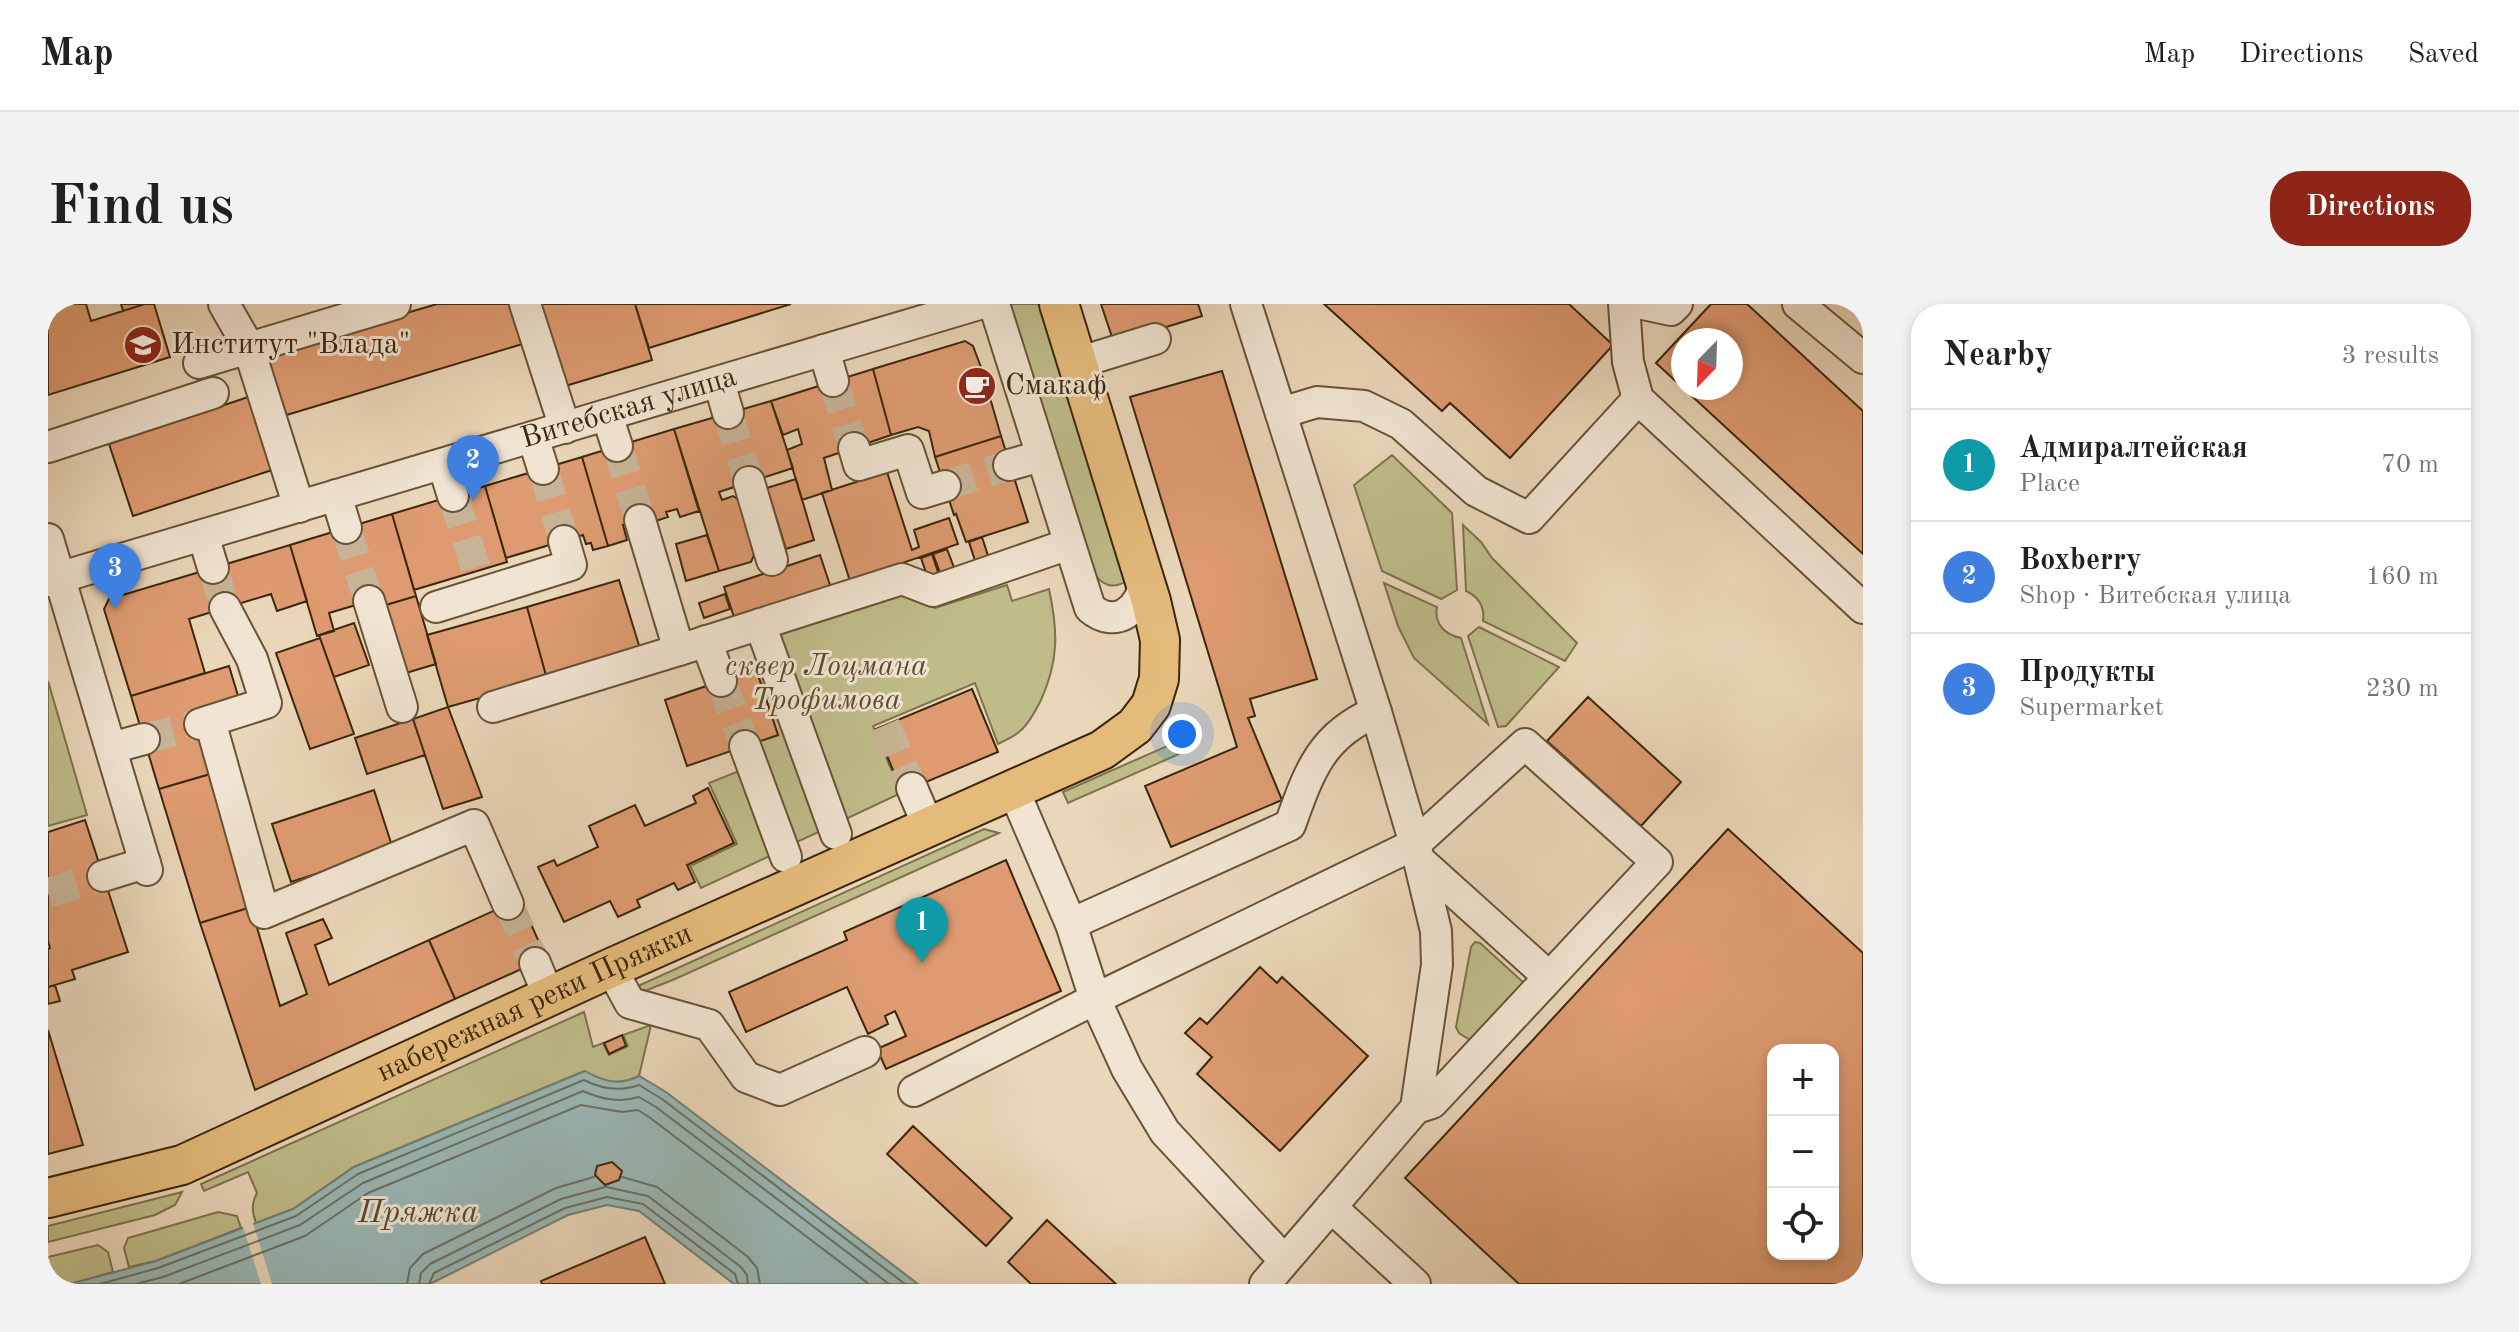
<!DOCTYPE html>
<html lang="en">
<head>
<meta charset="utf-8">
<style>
	:root { --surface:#fff; --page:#f2f2f2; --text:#202124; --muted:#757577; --line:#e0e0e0; --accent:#8f2418 }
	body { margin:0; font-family:"Old Standard TT",serif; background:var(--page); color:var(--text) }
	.controls { position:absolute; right:24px; bottom:24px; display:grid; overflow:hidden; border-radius:16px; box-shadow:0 4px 12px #0003 }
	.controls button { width:72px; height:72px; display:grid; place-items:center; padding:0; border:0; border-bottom:2px solid var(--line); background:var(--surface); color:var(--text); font:40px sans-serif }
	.compass { position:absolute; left:1623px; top:24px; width:72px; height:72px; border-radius:50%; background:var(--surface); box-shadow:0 4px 12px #0003; rotate:203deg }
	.you { position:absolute; left:1134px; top:430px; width:28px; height:28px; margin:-20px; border:6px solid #fff; border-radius:50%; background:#1a73e8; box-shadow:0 0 0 12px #1a73e833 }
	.badge { display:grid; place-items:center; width:52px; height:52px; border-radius:50%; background:var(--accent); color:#fff; font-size:26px; font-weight:700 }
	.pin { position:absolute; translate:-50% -66px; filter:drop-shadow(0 2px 4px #0008) }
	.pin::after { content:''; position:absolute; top:42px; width:28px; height:24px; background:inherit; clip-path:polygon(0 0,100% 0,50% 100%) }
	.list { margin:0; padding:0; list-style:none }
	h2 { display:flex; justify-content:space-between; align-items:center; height:104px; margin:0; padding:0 32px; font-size:34px }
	h2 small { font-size:26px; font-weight:400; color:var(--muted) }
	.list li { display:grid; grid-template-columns:52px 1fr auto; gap:24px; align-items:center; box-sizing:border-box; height:112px; padding:0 32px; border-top:2px solid var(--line) }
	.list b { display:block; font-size:30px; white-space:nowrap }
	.list p { margin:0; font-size:26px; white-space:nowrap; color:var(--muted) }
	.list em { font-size:26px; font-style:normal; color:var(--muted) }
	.icon { flex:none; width:44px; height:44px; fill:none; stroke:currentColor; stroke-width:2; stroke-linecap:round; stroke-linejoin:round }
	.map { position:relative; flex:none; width:1815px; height:980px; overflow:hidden; border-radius:32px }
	header { display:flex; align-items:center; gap:48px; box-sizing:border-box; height:112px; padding:0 40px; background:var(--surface); border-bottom:2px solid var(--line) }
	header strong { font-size:38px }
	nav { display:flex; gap:44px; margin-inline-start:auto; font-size:28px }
	.intro { display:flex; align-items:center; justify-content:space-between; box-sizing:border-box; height:192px; padding:0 48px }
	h1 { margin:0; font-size:56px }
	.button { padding:20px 36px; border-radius:32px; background:var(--accent); color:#fff; font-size:28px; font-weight:700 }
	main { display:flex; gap:48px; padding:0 48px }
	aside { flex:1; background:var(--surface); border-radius:32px; box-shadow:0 4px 12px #0003 }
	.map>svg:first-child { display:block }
	.green { fill:#bfbc8a; stroke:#7e724a; stroke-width:2 }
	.water { fill:#99b8b6; stroke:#747e72; stroke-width:2 }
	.pier { fill:#ead6b9 }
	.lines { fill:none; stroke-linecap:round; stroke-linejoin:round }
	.shore { stroke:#6a7060; stroke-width:2 }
	.building { fill:#de9b71; stroke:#3c270b; stroke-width:2; fill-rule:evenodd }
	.minor-tunnel { stroke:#c7b396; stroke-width:30; stroke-dasharray:30 15; stroke-linecap:butt }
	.minor-casing { stroke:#685336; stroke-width:34 }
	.major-casing { stroke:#3c270b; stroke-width:42 }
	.minor { stroke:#f1e4d2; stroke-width:30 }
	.major { stroke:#e5bb7c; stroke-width:38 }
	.labels { text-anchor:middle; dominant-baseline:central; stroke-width:6; stroke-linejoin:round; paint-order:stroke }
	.poi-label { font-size:30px; fill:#3c270b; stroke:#f1e4d2; text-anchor:start }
	.street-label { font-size:30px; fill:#3c270b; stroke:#f1e4d2 }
	.park-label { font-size:30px; font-style:italic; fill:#5d4c2b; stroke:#f1e4d2 }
	.water-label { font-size:32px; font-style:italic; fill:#534b36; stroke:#f1e4d2 }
</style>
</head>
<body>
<header>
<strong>Map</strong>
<nav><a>Map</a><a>Directions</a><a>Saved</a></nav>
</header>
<div class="intro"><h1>Find us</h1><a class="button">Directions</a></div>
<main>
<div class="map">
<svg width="1815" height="980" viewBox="0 0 1815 980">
	<rect width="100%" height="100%" fill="#ead6b9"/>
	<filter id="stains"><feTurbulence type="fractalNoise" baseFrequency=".0025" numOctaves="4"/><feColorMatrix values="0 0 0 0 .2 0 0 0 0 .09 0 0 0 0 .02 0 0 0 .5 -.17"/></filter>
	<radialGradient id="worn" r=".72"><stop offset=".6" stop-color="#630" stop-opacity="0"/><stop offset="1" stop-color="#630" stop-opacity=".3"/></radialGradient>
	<path class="green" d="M962,0H1002L1080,276C1066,286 1054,282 1045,268Z
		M1344,151L1404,209L1409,286L1393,295L1334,267L1306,181Z
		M1415,221L1433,238L1444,254L1529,339L1517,357L1435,317C1437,302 1431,293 1418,287Z
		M1336,279L1389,303C1386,320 1397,331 1413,334L1440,420L1366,354L1350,322Z
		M959,281L964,297L1001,285C1010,327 1011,356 993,396C988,406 981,420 972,427C966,433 957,436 950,440L927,379L825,422L853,489L745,540L705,439L730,431L705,356L714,352L728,331L850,290L887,304Z
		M1431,323L1511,363L1458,422L1450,423L1420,332Z
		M0,377L39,511L0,522Z
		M1126,439L1131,450L1020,499L1015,488Z
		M691,467L724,551L653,584L642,562L689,540L661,479Z
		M936,525L951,529L627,675L597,687L592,686L590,682Z
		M1427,638L1432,639L1476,679L1422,736L1411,729L1408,723L1423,643Z
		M536,708L545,743L555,739L561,751L580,742L575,731L603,721L591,772C571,782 556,778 536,767L306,863L245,905L208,919C204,907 203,900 209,889L200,868L156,887L153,880Z
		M134,888L127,901L107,911L0,938V922Z
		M170,908L189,912L193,924L108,957L81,963L76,944L80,934Z
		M50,941L60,948L65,968L22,980H0V953Z"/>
	<path class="water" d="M537,767C556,778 571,782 591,772L618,788L870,980H686L591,907L559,901L520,911L382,980H22L108,957L245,905L306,863Z"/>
	<path class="pier" d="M204,916L224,980H213L194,920Z"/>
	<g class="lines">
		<path class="shore" d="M574,873L609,883L700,953L709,964L712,980
			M558,883L600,892L693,963L699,971L700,980
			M52,980L110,964L248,912L310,870L536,776C554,785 572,788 591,781L614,795L857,980
			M88,980L115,973L252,921L315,879L535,787C552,795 573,799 591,793L608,803L841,980
			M131,980L257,932L320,889L533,801L574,808L590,806L601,813L821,980
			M359,980L362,964L375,950L508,884L546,873
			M371,980L373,969L382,960L513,895L557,883
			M381,980L386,969L517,904L559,893L595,900L687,970L690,980"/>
	</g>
	<path class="building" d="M0,0H38L43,17L97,0H106L122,53L0,91Z
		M73,0H97L75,7Z
		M389,0H466L478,39L232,113L213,52Z
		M491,0H587L604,56L514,83Z
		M587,0H743L601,44Z
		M1053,0H1150L1154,12L1066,39Z
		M1276,0H1521L1565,41L1462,154L1402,99L1394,107Z
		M1663,0H1699L1815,107V250L1608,59ZM1635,36H1683V84H1635Z
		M917,37L925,42L934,66L953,132L887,153L881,127L870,123L843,131L825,65Z
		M825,65L843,131L776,154L784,186L754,196L739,146L754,140L750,125L735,131L723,97Z
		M1174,67L1269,375L1202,395L1207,412L1200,414L1234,496L1123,543L1097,482L1189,443L1082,93Z
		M200,93L224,166L85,212L61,140Z
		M723,97L745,164L671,188L674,196L685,192L691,196L706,251L703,258L671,267L626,125Z
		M626,125L651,207L632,213L629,205L618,208L620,213L608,217L606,212L575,221L579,236L560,242L534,153Z
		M953,132L980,218L918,238L908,210L906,211L887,153Z
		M534,153L560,242L545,246L543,239L538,240L535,231L458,254L437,182Z
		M839,168L864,246L871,243L866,226L901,214L910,240L802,277L774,189Z
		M748,175L766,236L738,245L719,184Z
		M437,182L459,258L366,286L344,210Z
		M344,210L368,292L338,301L335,293L281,309L286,327L269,332L242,241Z
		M659,231L671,267L638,277L628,240Z
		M934,233L942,258L929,263L921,238Z
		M242,241L259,297L229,307L223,290L141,315L157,369L83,392L56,305L61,295Z
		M899,245L908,269L894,274L885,250Z
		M884,250L892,274L881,277L873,254Z
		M772,251L783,284L687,316L676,283Z
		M571,276L593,348L499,375L479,303Z
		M677,290L682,305L656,314L651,299Z
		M368,292L388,360L358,369L338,301Z
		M479,303L499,375L400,403L379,331Z
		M306,319L321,361L286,373L271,331Z
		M272,334L306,430L262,445L228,349Z
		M705,356L730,431L639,462L617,396L682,374L679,365Z
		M181,362L191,395L148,408L166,469L111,485L83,392Z
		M924,385L950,448L854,488L828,425Z
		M1540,393L1633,478L1593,522L1499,437Z
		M400,403L434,493L395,505L365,415Z
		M365,415L377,451L319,470L307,434Z
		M162,470L203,603L152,619L111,485Z
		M660,484L686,539L639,561L647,578L630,586L626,579L589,596L592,603L570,613L562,597L516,618L490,563L506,556L509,562L550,543L541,522L587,501L597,522L648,499L645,492Z
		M326,486L345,545L243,578L224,520Z
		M37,516L80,648L24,666L27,675L0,683V645L2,644L0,637V528Z
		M1680,525L1815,649V980H1471L1357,874ZM1725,746H1785V950H1725Z
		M958,556L1013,687L838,765L829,745L858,732L847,707L837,712L840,720L820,730L799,683L698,728L681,688L799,636L796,628Z
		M472,595L498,654L407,695L381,636Z
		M203,603L232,702L259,690L238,629L275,615L284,634L267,641L281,681L381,636L407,695L207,786L152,619Z
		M1212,663L1229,679L1234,673L1320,752L1232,847L1149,770L1164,753L1137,729L1152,714L1159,720Z
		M7,681L12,697L0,700V683Z
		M0,726L35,841L0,850Z
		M574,731L578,742L561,750L556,739Z
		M865,822L964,914L938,942L839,850Z
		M564,858L574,867L571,876L557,881L547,871L549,862Z
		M999,916L1068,980H983L960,958Z
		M597,933L617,980H494L493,977Z"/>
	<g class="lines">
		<path class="minor-tunnel" d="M785,77L806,144
			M680,109L701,178
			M569,142L592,216
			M495,165L516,237
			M897,182L961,161
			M405,192L429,268
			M298,224L321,297
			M165,264L177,304
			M673,377L697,442
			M837,421L864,484
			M96,435L152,420
			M0,589L55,572
			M460,600L487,659"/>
		<g class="minor-casing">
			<g id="minor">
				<path d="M176,0L200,42L251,203"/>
				<path d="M477,0L517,124"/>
				<path d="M946,0L1042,304C1068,326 1092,306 1097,277"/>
				<path d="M1198,0L1328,408L1367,540L1388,627L1389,661L1368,804L1217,980"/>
				<path d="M1576,0L1580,58L1590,95"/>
				<path d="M1595,0L1623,6L1629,0"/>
				<path d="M1750,0L1815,54"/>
				<path d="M776,46L785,77"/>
				<path d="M151,59L347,0"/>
				<path d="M1029,59L1107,35"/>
				<path d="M671,78L680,109"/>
				<path d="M1233,109L1269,98L1316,102L1353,120L1428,187L1481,214L1590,95L1815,304"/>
				<path d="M559,111L569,142"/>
				<path d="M485,133L495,165"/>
				<path d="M0,143L165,89"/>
				<path d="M806,144L811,161L860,146L874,189L897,182"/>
				<path d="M395,160L405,192"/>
				<path d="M961,161L993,152"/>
				<path d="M701,178L724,256"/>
				<path d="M288,191L298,224"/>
				<path d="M592,216L631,346L854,275L885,287L1021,240"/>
				<path d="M155,231L165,264"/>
				<path d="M0,235L99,566"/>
				<path id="s1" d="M0,277L931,0"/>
				<path d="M321,297L354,403"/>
				<path d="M388,303L523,261L516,237"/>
				<path d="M712,320L788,530"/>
				<path d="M658,337L673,377"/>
				<path d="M445,403L631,346"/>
				<path d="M162,417L216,609L426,521L460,600"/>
				<path d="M152,420L218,399L204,355L177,304"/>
				<path d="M697,442L738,553"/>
				<path d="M63,444L96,435"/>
				<path d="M864,484L881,524"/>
				<path d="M966,487L1023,620L1047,695L1079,765L1117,828L1236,956"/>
				<path d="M1371,556L1501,673"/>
				<path d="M55,572L97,559"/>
				<path d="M1023,620L1242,521C1261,468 1273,431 1328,408"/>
				<path d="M487,659L501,693"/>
				<path d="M563,664L582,699L661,721L698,773L732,786L817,748"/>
				<path d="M866,787L1047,695L1367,540L1477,440L1609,558L1384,799L1368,804"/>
				<path d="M1283,903L1367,980"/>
			</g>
		</g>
		<g class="major-casing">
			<g id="major">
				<path id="s2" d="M0,894L134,861L563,664L1054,446L1087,422L1103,401L1111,375L1112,336L1103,297L1011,0"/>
			</g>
		</g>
		<use href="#minor" class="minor"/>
		<use href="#major" class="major"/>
	</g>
	<defs>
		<g id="university-disc" transform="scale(2)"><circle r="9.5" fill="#8f2418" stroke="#f1e4d2"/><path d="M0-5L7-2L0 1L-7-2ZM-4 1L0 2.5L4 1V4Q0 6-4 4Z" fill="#fff"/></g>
		<g id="cafe-disc" transform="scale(2)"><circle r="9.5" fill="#8f2418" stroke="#f1e4d2"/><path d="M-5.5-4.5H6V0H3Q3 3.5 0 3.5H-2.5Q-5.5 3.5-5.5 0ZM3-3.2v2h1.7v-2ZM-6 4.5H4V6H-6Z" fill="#fff"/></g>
	</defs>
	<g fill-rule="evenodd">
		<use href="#university-disc" x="95" y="41"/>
		<use href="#cafe-disc" x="929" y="82"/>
	</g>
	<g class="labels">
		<g class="poi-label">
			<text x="123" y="41">Институт "Влада"</text>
			<text x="957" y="82">Смакаф</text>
		</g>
		<g class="street-label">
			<text stroke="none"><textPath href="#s1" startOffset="606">Витебская улица</textPath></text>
			<text stroke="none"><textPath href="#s2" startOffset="526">набережная реки Пряжки</textPath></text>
		</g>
		<g class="park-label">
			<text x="778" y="363">сквер Лоцмана<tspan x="778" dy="34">Трофимова</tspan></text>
		</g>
		<g class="water-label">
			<text x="370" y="910">Пряжка</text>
		</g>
	</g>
	<rect width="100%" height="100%" filter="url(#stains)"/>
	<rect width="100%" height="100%" fill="url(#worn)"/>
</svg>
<div class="controls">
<button>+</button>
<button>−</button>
<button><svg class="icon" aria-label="locate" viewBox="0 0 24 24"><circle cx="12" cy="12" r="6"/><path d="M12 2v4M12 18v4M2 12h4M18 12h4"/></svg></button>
</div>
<svg class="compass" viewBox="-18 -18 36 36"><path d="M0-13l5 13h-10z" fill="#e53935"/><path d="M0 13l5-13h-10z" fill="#757577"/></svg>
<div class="you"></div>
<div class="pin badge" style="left:874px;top:659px;background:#0f9aa8">1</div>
<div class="pin badge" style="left:425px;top:197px;background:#3f7fe0">2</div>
<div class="pin badge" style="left:67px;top:305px;background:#3f7fe0">3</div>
</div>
<aside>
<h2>Nearby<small>3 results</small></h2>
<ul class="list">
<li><span class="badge" style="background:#0f9aa8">1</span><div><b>Адмиралтейская</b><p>Place</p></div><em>70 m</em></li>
<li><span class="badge" style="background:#3f7fe0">2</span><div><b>Boxberry</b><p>Shop · Витебская улица</p></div><em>160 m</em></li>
<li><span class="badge" style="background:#3f7fe0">3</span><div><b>Продукты</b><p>Supermarket</p></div><em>230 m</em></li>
</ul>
</aside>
</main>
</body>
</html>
